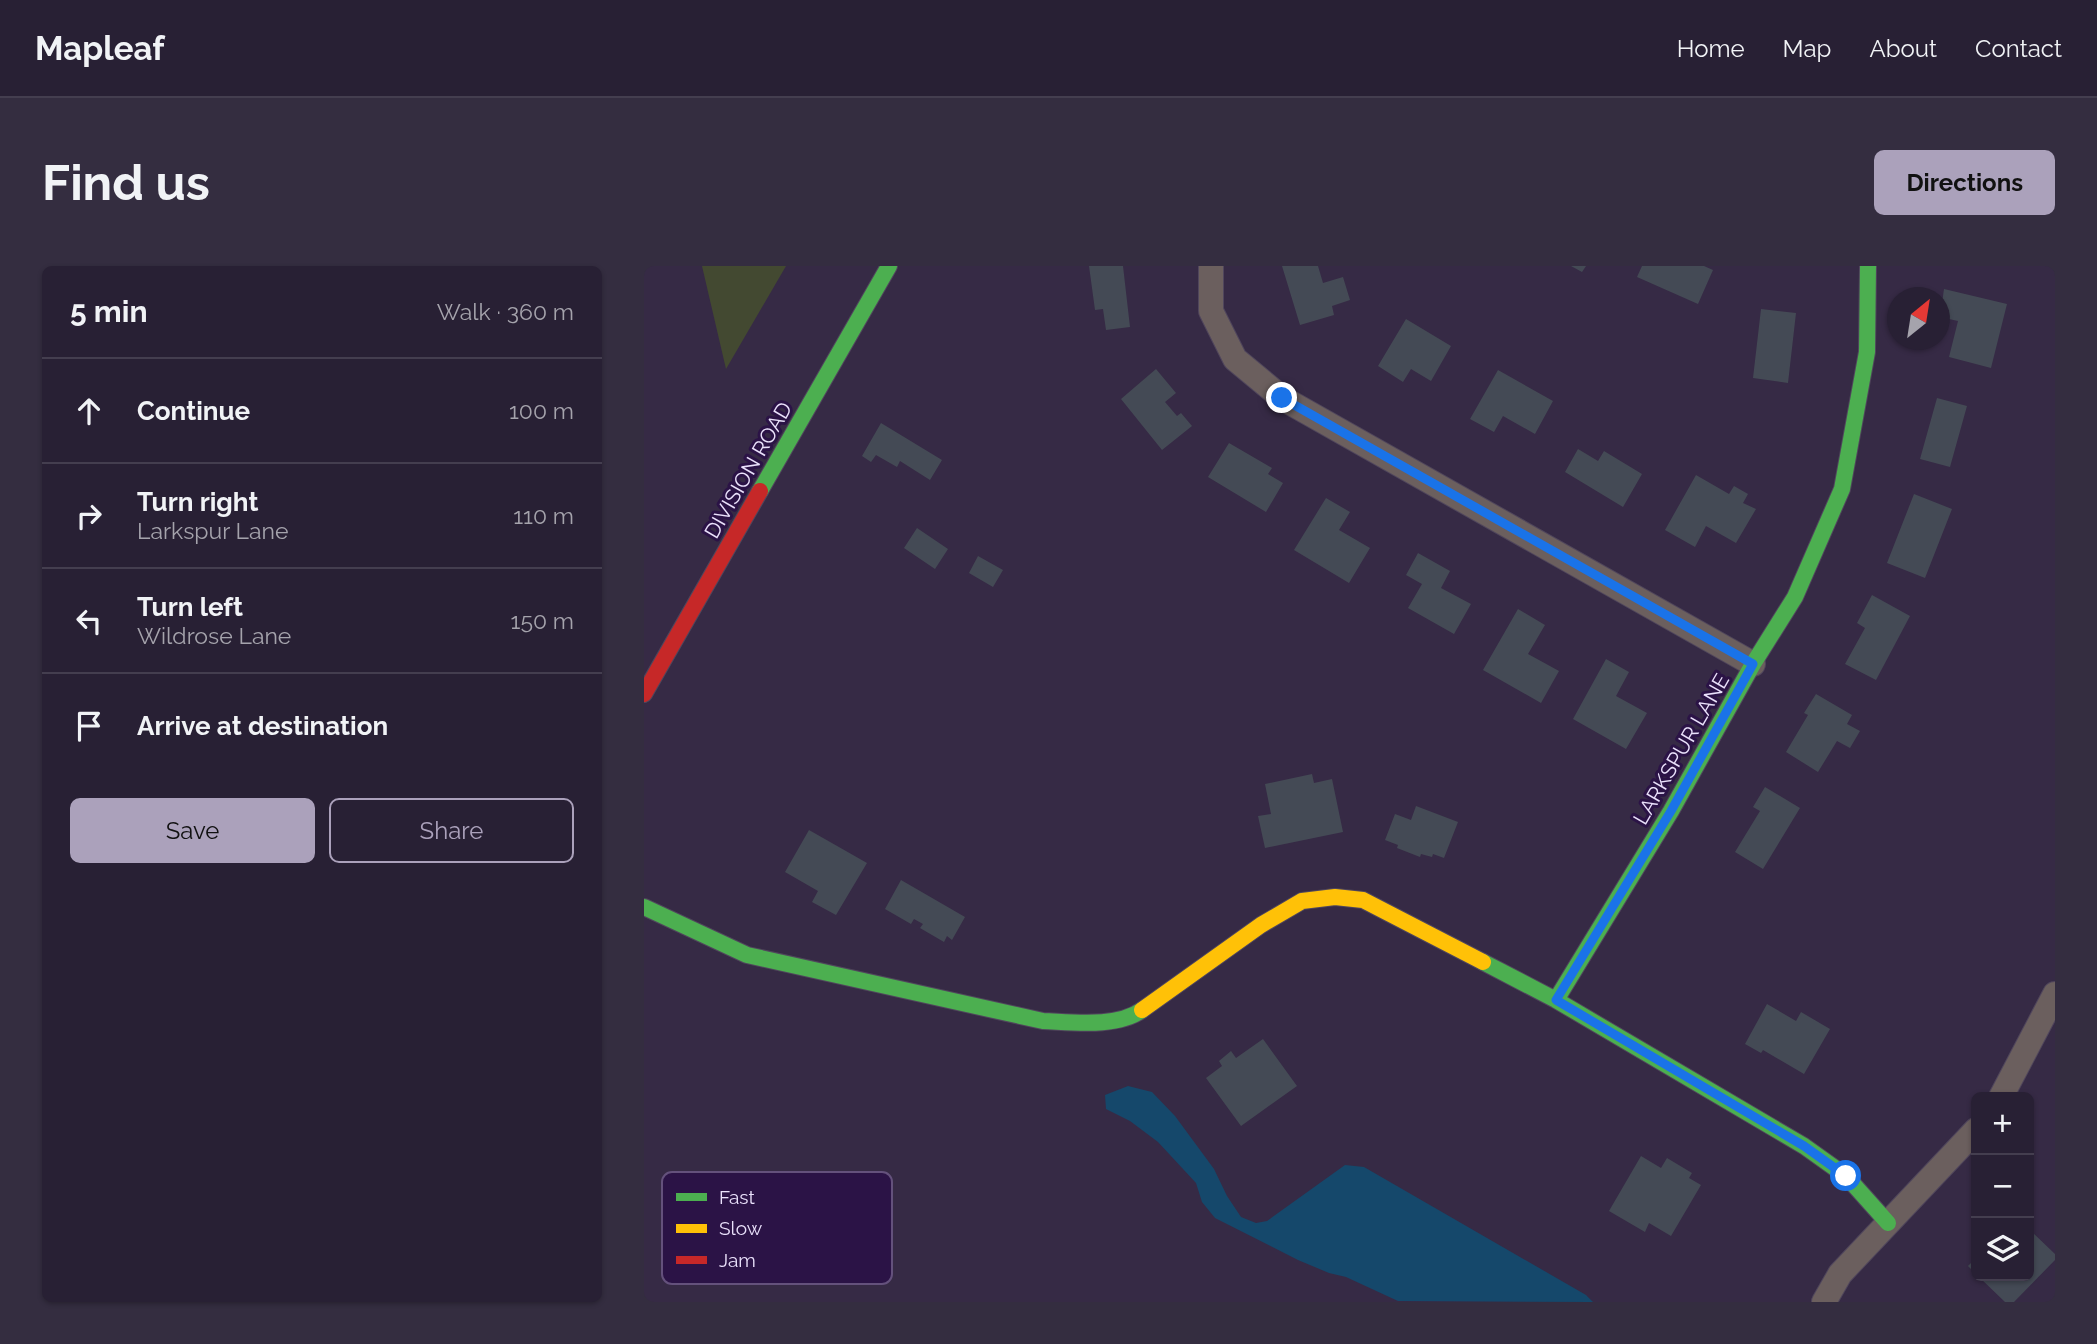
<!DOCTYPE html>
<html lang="en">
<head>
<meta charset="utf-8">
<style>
	:root { --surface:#282034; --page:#342d40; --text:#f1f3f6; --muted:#a5a3ac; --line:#443e4f; --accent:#aba1bb }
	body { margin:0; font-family:Raleway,sans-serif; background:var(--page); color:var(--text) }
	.controls { position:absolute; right:21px; bottom:21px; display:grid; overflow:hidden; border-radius:10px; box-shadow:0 2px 5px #0004 }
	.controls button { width:63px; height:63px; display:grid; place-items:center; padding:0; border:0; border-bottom:2px solid var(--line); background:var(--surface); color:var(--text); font:35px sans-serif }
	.compass { position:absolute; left:1243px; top:21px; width:63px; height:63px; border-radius:50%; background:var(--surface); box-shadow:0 2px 5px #0004; rotate:30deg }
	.stop { position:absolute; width:21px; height:21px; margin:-16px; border:5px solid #1a73e8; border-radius:50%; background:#fff }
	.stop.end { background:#1a73e8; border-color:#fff; box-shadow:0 2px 7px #0008 }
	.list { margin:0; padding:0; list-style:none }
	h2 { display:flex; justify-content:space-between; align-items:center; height:91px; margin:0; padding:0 28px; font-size:30px }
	h2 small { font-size:23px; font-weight:400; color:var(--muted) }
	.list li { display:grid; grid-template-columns:46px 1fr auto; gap:21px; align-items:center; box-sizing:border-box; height:105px; padding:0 28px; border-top:2px solid var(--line) }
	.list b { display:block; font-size:26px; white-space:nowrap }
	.list p { margin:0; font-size:23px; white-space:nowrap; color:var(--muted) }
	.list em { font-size:23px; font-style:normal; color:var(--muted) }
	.actions { display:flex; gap:14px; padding:21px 28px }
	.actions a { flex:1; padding:16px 0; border:2px solid var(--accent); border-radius:10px; text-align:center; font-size:24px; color:var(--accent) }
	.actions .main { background:var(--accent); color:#111 }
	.icon { flex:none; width:38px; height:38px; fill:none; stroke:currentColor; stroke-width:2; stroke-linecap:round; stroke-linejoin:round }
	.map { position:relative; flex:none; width:1411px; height:1036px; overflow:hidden; border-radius:10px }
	header { display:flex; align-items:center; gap:42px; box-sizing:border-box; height:98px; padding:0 35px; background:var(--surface); border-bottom:2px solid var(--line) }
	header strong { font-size:33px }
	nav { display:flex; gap:38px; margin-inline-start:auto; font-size:24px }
	.intro { display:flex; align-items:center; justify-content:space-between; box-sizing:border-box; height:168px; padding:0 42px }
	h1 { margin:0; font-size:49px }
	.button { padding:18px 32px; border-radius:10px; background:var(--accent); color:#111; font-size:24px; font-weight:700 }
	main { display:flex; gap:42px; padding:0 42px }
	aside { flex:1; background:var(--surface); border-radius:10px; box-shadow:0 2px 5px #0004 }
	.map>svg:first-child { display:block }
	.green { fill:#434931 }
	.water { fill:#15486b }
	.building { fill:#444a55 }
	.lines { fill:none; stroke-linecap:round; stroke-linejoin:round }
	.street-casing { stroke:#50465c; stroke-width:26 }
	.fast-casing { stroke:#50465c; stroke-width:18 }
	.slow-casing { stroke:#50465c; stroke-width:18 }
	.jam-casing { stroke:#50465c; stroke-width:18 }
	.street { stroke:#6b5f5e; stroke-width:24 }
	.fast { stroke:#4caf50; stroke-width:16 }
	.slow { stroke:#ffc107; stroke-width:16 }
	.jam { stroke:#c62828; stroke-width:16 }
	.route { stroke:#1a73e8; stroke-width:9 }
	.labels { text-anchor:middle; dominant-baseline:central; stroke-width:6; stroke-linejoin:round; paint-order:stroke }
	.street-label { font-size:21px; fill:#eae1fb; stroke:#2b1346 }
	.key { fill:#2b1346; stroke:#64517c; stroke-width:2 }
	.key-label { font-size:19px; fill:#eae1fb }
</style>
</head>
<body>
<header>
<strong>Mapleaf</strong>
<nav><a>Home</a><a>Map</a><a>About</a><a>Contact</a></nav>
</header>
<div class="intro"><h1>Find us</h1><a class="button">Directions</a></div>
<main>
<aside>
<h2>5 min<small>Walk · 360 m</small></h2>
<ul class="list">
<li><svg class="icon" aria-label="ahead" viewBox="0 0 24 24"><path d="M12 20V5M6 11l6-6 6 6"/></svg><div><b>Continue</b></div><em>100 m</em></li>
<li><svg class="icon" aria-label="right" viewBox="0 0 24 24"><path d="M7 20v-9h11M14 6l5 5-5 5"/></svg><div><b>Turn right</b><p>Larkspur Lane</p></div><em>110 m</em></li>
<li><svg class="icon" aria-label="left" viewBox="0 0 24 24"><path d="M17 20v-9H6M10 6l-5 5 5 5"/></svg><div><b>Turn left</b><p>Wildrose Lane</p></div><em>150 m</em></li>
<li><svg class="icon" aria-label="arrive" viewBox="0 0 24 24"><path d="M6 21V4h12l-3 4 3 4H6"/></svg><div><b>Arrive at destination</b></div></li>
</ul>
<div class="actions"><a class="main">Save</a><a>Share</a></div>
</aside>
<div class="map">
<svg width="1411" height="1036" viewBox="0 0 1411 1036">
	<rect width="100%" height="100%" fill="#362a45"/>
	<path class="green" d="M58,0H142L82,103Z"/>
	<path class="water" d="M484,820L508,826L531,850L570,903L583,930L597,951L612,957L623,955L701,899L720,901L942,1029L949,1036L754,1035L702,1011L685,1007L654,994L571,952L558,936L552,917L514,876L486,855L462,843L461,829Z"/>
	<path class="building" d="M445,0H479L486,61L462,64L459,43L451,44Z
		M638,0H674L679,17L699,11L706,34L688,40L690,49L656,59Z
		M927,0H942L938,6Z
		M998,0H1060L1069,4L1054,38L993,11Z
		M1300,23L1363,38L1347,102L1305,91L1314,55L1296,51Z
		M1117,43L1152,47L1144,117L1109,112Z
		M762,53L807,80L787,115L767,103L759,116L734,100Z
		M512,103L532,127L521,136L533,150L537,147L548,160L518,184L477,133Z
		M854,104L909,135L891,168L859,150L850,166L826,153Z
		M1293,132L1323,140L1306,201L1276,193Z
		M237,157L298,194L286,214L256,195L253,201L232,189L227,196L218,190Z
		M585,177L628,202L624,208L639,217L622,246L564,211Z
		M934,183L954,195L960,185L998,208L979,241L921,206Z
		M1052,209L1085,228L1090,220L1104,228L1099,237L1112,243L1092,277L1062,260L1051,281L1021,264Z
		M1270,228L1308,243L1281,312L1243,297Z
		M682,232L706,246L695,264L726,282L705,317L650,284Z
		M273,262L304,283L291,303L260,282Z
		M774,287L806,305L797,322L827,338L810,368L764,342L778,318L762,309Z
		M334,290L359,304L349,321L325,307Z
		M1228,329L1266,350L1232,414L1201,398L1221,362L1213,357Z
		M874,343L901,359L884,388L915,405L897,437L839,404Z
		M962,393L985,406L972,430L1003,447L982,483L929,453Z
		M1172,428L1208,449L1203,458L1216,465L1206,482L1193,475L1174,506L1142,486L1164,449L1160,447Z
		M668,508L670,517L688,513L699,566L621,582L614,550L627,548L621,518Z
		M1121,521L1156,542L1119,603L1091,586L1116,545L1109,541Z
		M772,540L814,556L800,592L789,588L788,591L777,588L776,591L753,582L754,579L741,574L751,548L767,554Z
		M165,564L223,597L192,649L168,636L174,625L141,606Z
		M257,614L321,651L308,674L303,670L300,676L276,662L279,658L270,653L267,658L241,643Z
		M1123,738L1152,755L1157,746L1186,763L1160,808L1119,784L1117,787L1101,778Z
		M619,773L653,820L597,860L562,812L578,800L575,795L587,785L592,792Z
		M997,890L1017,902L1023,892L1048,907L1045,912L1057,919L1027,970L1005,957L1001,966L965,945Z
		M1385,963L1411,988V994L1370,1036H1361L1334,1010H1385Z
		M1332,992V1008L1324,1000Z"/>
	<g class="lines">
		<g class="street-casing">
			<path id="street" d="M567,0V45L591,93L638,132L1109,398
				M1357,831L1411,728
				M1180,1036L1196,1008L1332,864"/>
		</g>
		<g class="fast-casing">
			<path id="fast" d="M116,225L245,0
				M0,641L103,689L399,755C428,756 473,762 498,744
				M839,696L912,734L1160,880L1202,910L1244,957
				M912,734L1027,545L1109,398L1151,331L1198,223L1223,86L1224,0"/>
		</g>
		<g class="slow-casing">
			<path id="slow" d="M498,744L617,659L658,635L691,631L719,634L839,696"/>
		</g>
		<g class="jam-casing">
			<path id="jam" d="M0,428L116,225"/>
		</g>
		<use href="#street" class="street"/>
		<use href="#fast" class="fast"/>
		<use href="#slow" class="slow"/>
		<use href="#jam" class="jam"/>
	</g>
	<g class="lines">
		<path class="route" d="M638,132L1109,398L1027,545L912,734L1160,880L1202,910"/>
	</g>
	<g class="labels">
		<g class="street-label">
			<text transform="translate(104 204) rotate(-60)">DIVISION ROAD</text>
			<text transform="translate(1037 483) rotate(-60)">LARKSPUR LANE</text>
		</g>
	</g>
	<rect x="18" y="906" width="230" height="112" rx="10" class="key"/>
	<rect x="32" y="927" width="31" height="8" fill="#4caf50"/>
	<rect x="32" y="958" width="31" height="9" fill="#ffc107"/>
	<rect x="32" y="990" width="31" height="8" fill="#c62828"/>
	<g class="key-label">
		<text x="75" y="938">Fast</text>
		<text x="75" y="969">Slow</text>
		<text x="75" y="1001">Jam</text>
	</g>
</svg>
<div class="controls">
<button>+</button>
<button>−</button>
<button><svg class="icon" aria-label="layers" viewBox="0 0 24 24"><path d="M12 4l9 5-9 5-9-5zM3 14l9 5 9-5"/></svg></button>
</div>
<svg class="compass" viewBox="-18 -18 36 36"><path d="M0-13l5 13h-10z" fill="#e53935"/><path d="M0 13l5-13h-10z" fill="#a5a3ac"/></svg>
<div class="stop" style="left:1202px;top:910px"></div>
<div class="stop end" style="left:638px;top:132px"></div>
</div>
</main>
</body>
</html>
